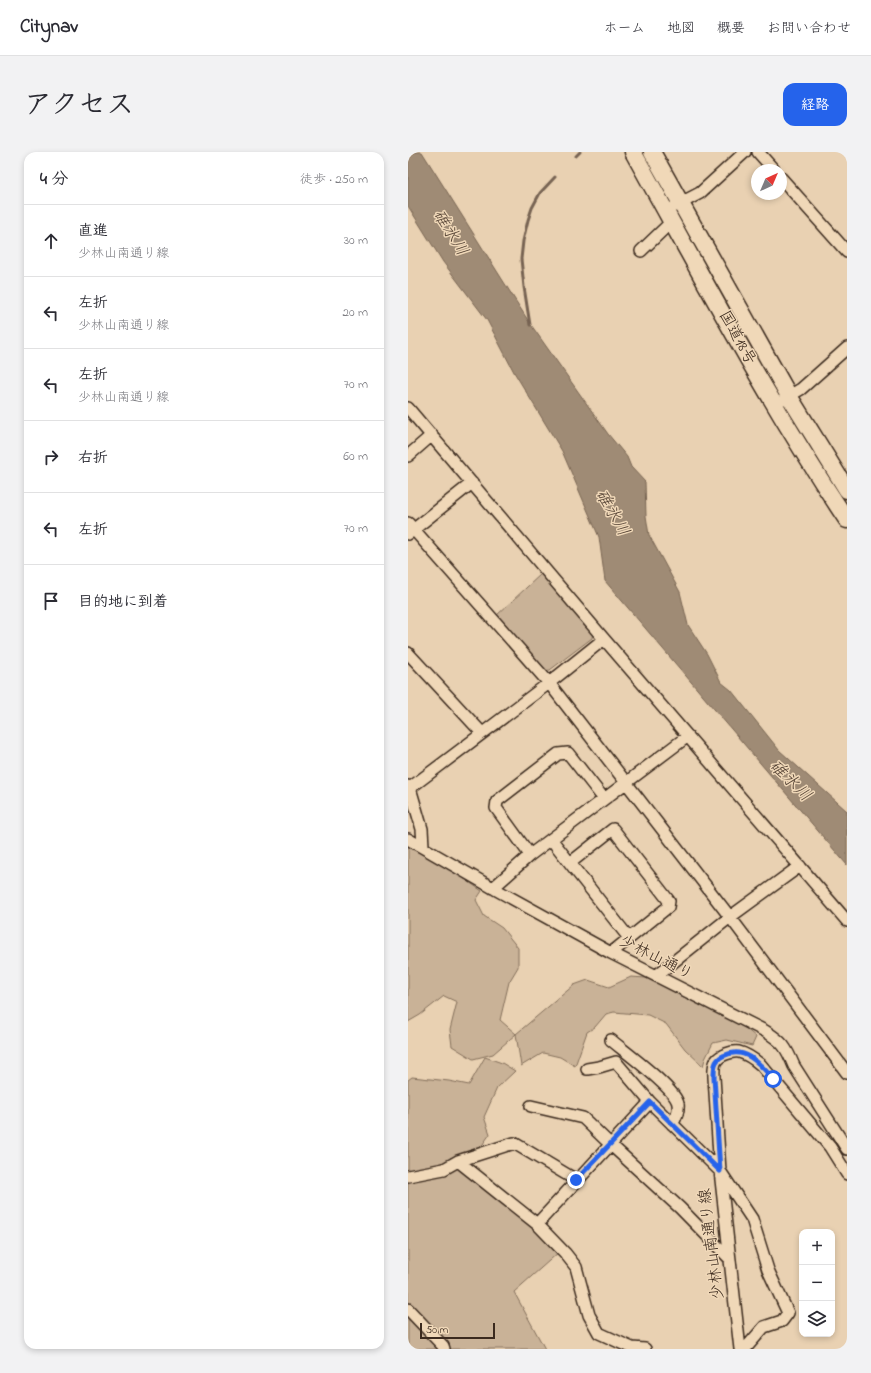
<!DOCTYPE html>
<html lang="ja">
<head>
<meta charset="utf-8">
<style>
	:root { --surface:#fff; --page:#f2f2f3; --text:#2b2b33; --muted:#7c7c81; --line:#e1e1e2; --accent:#2563eb }
	body { margin:0; font-family:"Indie Flower","Klee One",sans-serif; background:var(--page); color:var(--text) }
	.controls { position:absolute; right:12px; bottom:12px; display:grid; overflow:hidden; border-radius:8px; box-shadow:0 2px 6px #0003 }
	.controls button { width:36px; height:36px; display:grid; place-items:center; padding:0; border:0; border-bottom:1px solid var(--line); background:var(--surface); color:var(--text); font:20px sans-serif }
	.compass { position:absolute; left:343px; top:12px; width:36px; height:36px; border-radius:50%; background:var(--surface); box-shadow:0 2px 6px #0003; rotate:44deg }
	.scale { position:absolute; left:12px; bottom:10px; width:75px; box-sizing:border-box; padding-left:4px; border:2px solid #3b2a1e; border-top:0; font-size:11px; line-height:14px; white-space:nowrap; color:#3b2a1e; -webkit-text-stroke:3px #f0d8b8; paint-order:stroke }
	.stop { position:absolute; width:12px; height:12px; margin:-9px; border:3px solid #2563eb; border-radius:50%; background:#fff }
	.stop.end { background:#2563eb; border-color:#fff; box-shadow:0 1px 4px #0008 }
	.list { margin:0; padding:0; list-style:none }
	h2 { display:flex; justify-content:space-between; align-items:center; height:52px; margin:0; padding:0 16px; font-size:17px }
	h2 small { font-size:13px; font-weight:400; color:var(--muted) }
	.list li { display:grid; grid-template-columns:26px 1fr auto; gap:12px; align-items:center; box-sizing:border-box; height:72px; padding:0 16px; border-top:1px solid var(--line) }
	.list b { display:block; font-size:15px; white-space:nowrap }
	.list p { margin:0; font-size:13px; white-space:nowrap; color:var(--muted) }
	.list em { font-size:13px; font-style:normal; color:var(--muted) }
	.icon { flex:none; width:22px; height:22px; fill:none; stroke:currentColor; stroke-width:2; stroke-linecap:round; stroke-linejoin:round }
	.map { position:relative; flex:none; width:439px; height:1197px; overflow:hidden; border-radius:12px }
	header { display:flex; align-items:center; gap:24px; box-sizing:border-box; height:56px; padding:0 20px; background:var(--surface); border-bottom:1px solid var(--line) }
	header strong { font-size:19px }
	nav { display:flex; gap:22px; margin-inline-start:auto; font-size:14px }
	.intro { display:flex; align-items:center; justify-content:space-between; box-sizing:border-box; height:96px; padding:0 24px }
	h1 { margin:0; font-size:28px }
	.button { padding:10px 18px; border-radius:12px; background:var(--accent); color:#fff; font-size:14px; font-weight:700 }
	main { display:flex; gap:24px; padding:0 24px }
	aside { flex:1; background:var(--surface); border-radius:12px; box-shadow:0 2px 6px #0003 }
	.map>svg:first-child { display:block }
	.green { fill:#c9b297; stroke:#826e5a }
	.water { fill:#9f8b74; stroke:#776452 }
	.lines { fill:none; stroke-linecap:round; stroke-linejoin:round }
	.stream { stroke:#776452; stroke-width:3 }
	.minor-casing { stroke:#3b2a1e; stroke-width:14 }
	.highway-casing { stroke:#3b2a1e; stroke-width:19 }
	.minor { stroke:#f0d8b8; stroke-width:11 }
	.highway { stroke:#f0d8b8; stroke-width:16 }
	.route { stroke:#2563eb; stroke-width:5 }
	.labels { text-anchor:middle; dominant-baseline:central; stroke-width:3; stroke-linejoin:round; paint-order:stroke }
	.street-label { font-size:16px; fill:#3b2a1e; stroke:#f0d8b8 }
	.water-label { font-size:17px; font-style:italic; fill:#544234; stroke:#f0d8b8 }
</style>
</head>
<body>
<header>
<strong>Citynav</strong>
<nav><a>ホーム</a><a>地図</a><a>概要</a><a>お問い合わせ</a></nav>
</header>
<div class="intro"><h1>アクセス</h1><a class="button">経路</a></div>
<main>
<aside>
<h2>4 分<small>徒歩 · 250 m</small></h2>
<ul class="list">
<li><svg class="icon" aria-label="ahead" viewBox="0 0 24 24"><path d="M12 20V5M6 11l6-6 6 6"/></svg><div><b>直進</b><p>少林山南通り線</p></div><em>30 m</em></li>
<li><svg class="icon" aria-label="left" viewBox="0 0 24 24"><path d="M17 20v-9H6M10 6l-5 5 5 5"/></svg><div><b>左折</b><p>少林山南通り線</p></div><em>20 m</em></li>
<li><svg class="icon" aria-label="left" viewBox="0 0 24 24"><path d="M17 20v-9H6M10 6l-5 5 5 5"/></svg><div><b>左折</b><p>少林山南通り線</p></div><em>70 m</em></li>
<li><svg class="icon" aria-label="right" viewBox="0 0 24 24"><path d="M7 20v-9h11M14 6l5 5-5 5"/></svg><div><b>右折</b></div><em>60 m</em></li>
<li><svg class="icon" aria-label="left" viewBox="0 0 24 24"><path d="M17 20v-9H6M10 6l-5 5 5 5"/></svg><div><b>左折</b></div><em>70 m</em></li>
<li><svg class="icon" aria-label="arrive" viewBox="0 0 24 24"><path d="M6 21V4h12l-3 4 3 4H6"/></svg><div><b>目的地に到着</b></div></li>
</ul>
</aside>
<div class="map">
<svg width="439" height="1197" viewBox="0 0 439 1197">
	<rect width="100%" height="100%" fill="#e9d1b2"/>
	<filter id="ink" filterUnits="userSpaceOnUse"><feTurbulence type="fractalNoise" baseFrequency=".025" numOctaves="2"/><feDisplacementMap in="SourceGraphic" scale="8" xChannelSelector="R" yChannelSelector="G"/><feConvolveMatrix kernelMatrix="1 2 1 2 8 2 1 2 1" color-interpolation-filters="sRGB"/></filter>
	<g filter="url(#ink)">
		<path class="green" d="M134,421L185,480L184,486L142,518L135,519L88,464Z
			M0,693L32,710L74,739L68,748L76,764L94,776L110,796V815L101,830L92,868L108,882L166,833L180,828L201,835L223,825L238,826L290,850L336,875L348,885L344,894L319,888L305,891L297,907L295,914L277,897L258,872L240,863L206,860L198,862L187,875L179,880L167,914L152,905L135,901L113,914L108,882L85,902L65,907L44,894L42,878L49,850L36,844L12,863L0,870Z
			M77,905L94,911L107,919L89,936L76,965L82,982L70,999L42,1006L122,1072L151,1100L106,1140L137,1197H0V928L4,925L41,929L61,933Z"/>
		<path class="water" d="M0,0H14L121,170L200,282L219,305L223,315L237,330L238,364L241,383L272,440L280,473L299,502L313,530L323,538L371,598L439,659V713L197,429L191,385L154,299L106,220L79,168L35,110L0,54Z"/>
		<g class="lines">
			<path class="stream" d="M168,4L172,0
				M122,173L116,135L113,107L115,89L120,68L124,56L132,41L147,25"/>
			<g class="minor-casing">
				<path id="minor" d="M350,0L366,18
					M373,26L439,100
					M267,54L292,41L337,0
					M233,99L258,75L265,71
					M376,247L393,237L439,196
					M0,256L196,487L439,769
					M0,304L24,283
					M0,371L141,531L322,765L439,921
					M0,382L64,331
					M0,501L74,581
					M0,634L2,636L14,677L15,694
					M2,636L141,531L196,487
					M0,687L85,736L203,801L357,879C375,890 378,895 386,914L439,997
					M143,687L221,786
					M122,703L88,656L89,649L150,602L160,601L196,647
					M162,711L205,677L261,749L260,755L203,801
					M85,736L122,703L280,584
					M249,823L322,765L392,714
					M203,888C216,899 268,937 270,952C271,958 268,967 264,972
					M179,917L191,915L208,910L242,950L312,1019L344,1067L360,1118L380,1161L374,1169L356,1175L337,1197
					M123,954L175,966L202,992L272,1056L322,1107
					M50,1009L129,1072L157,1101L168,1115L181,1163L191,1181L224,1196L237,1197
					M0,1024L36,1017L50,1009L106,991L168,1028
					M129,1072L242,950
					M0,1157L35,1194L36,1197
					M332,1197L312,1019L306,925C306,920 305,914 308,909C312,903 324,899 331,900C339,902 347,908 353,913L422,995L439,1022"/>
			</g>
			<g class="highway-casing">
				<path id="highway" d="M225,0C294,124 360,250 439,368
					M244,0L381,244L439,338"/>
			</g>
			<use href="#minor" class="minor"/>
			<use href="#highway" class="highway"/>
		</g>
	</g>
	<g class="lines" filter="url(#ink)">
		<path class="route" d="M168,1028L242,950L312,1019L306,925C306,916 306,908 315,904C337,893 352,912 365,927"/>
	</g>
	<g class="labels">
		<g class="street-label">
			<text transform="translate(329 186) rotate(61)">国道18号</text>
			<text transform="translate(248 806) rotate(27)">少林山通り</text>
			<text transform="translate(304 1092) rotate(-97)">少林山南通り線</text>
		</g>
		<g class="water-label">
			<text transform="translate(42 81) rotate(58)">碓氷川</text>
			<text transform="translate(204 361) rotate(60)">碓氷川</text>
			<text transform="translate(382 629) rotate(44)">碓氷川</text>
		</g>
	</g>
</svg>
<div class="controls">
<button>+</button>
<button>−</button>
<button><svg class="icon" aria-label="layers" viewBox="0 0 24 24"><path d="M12 4l9 5-9 5-9-5zM3 14l9 5 9-5"/></svg></button>
</div>
<svg class="compass" viewBox="-18 -18 36 36"><path d="M0-13l5 13h-10z" fill="#e53935"/><path d="M0 13l5-13h-10z" fill="#7c7c81"/></svg>
<div class="scale">50 m</div>
<div class="stop" style="left:365px;top:927px"></div>
<div class="stop end" style="left:168px;top:1028px"></div>
</div>
</main>
</body>
</html>
